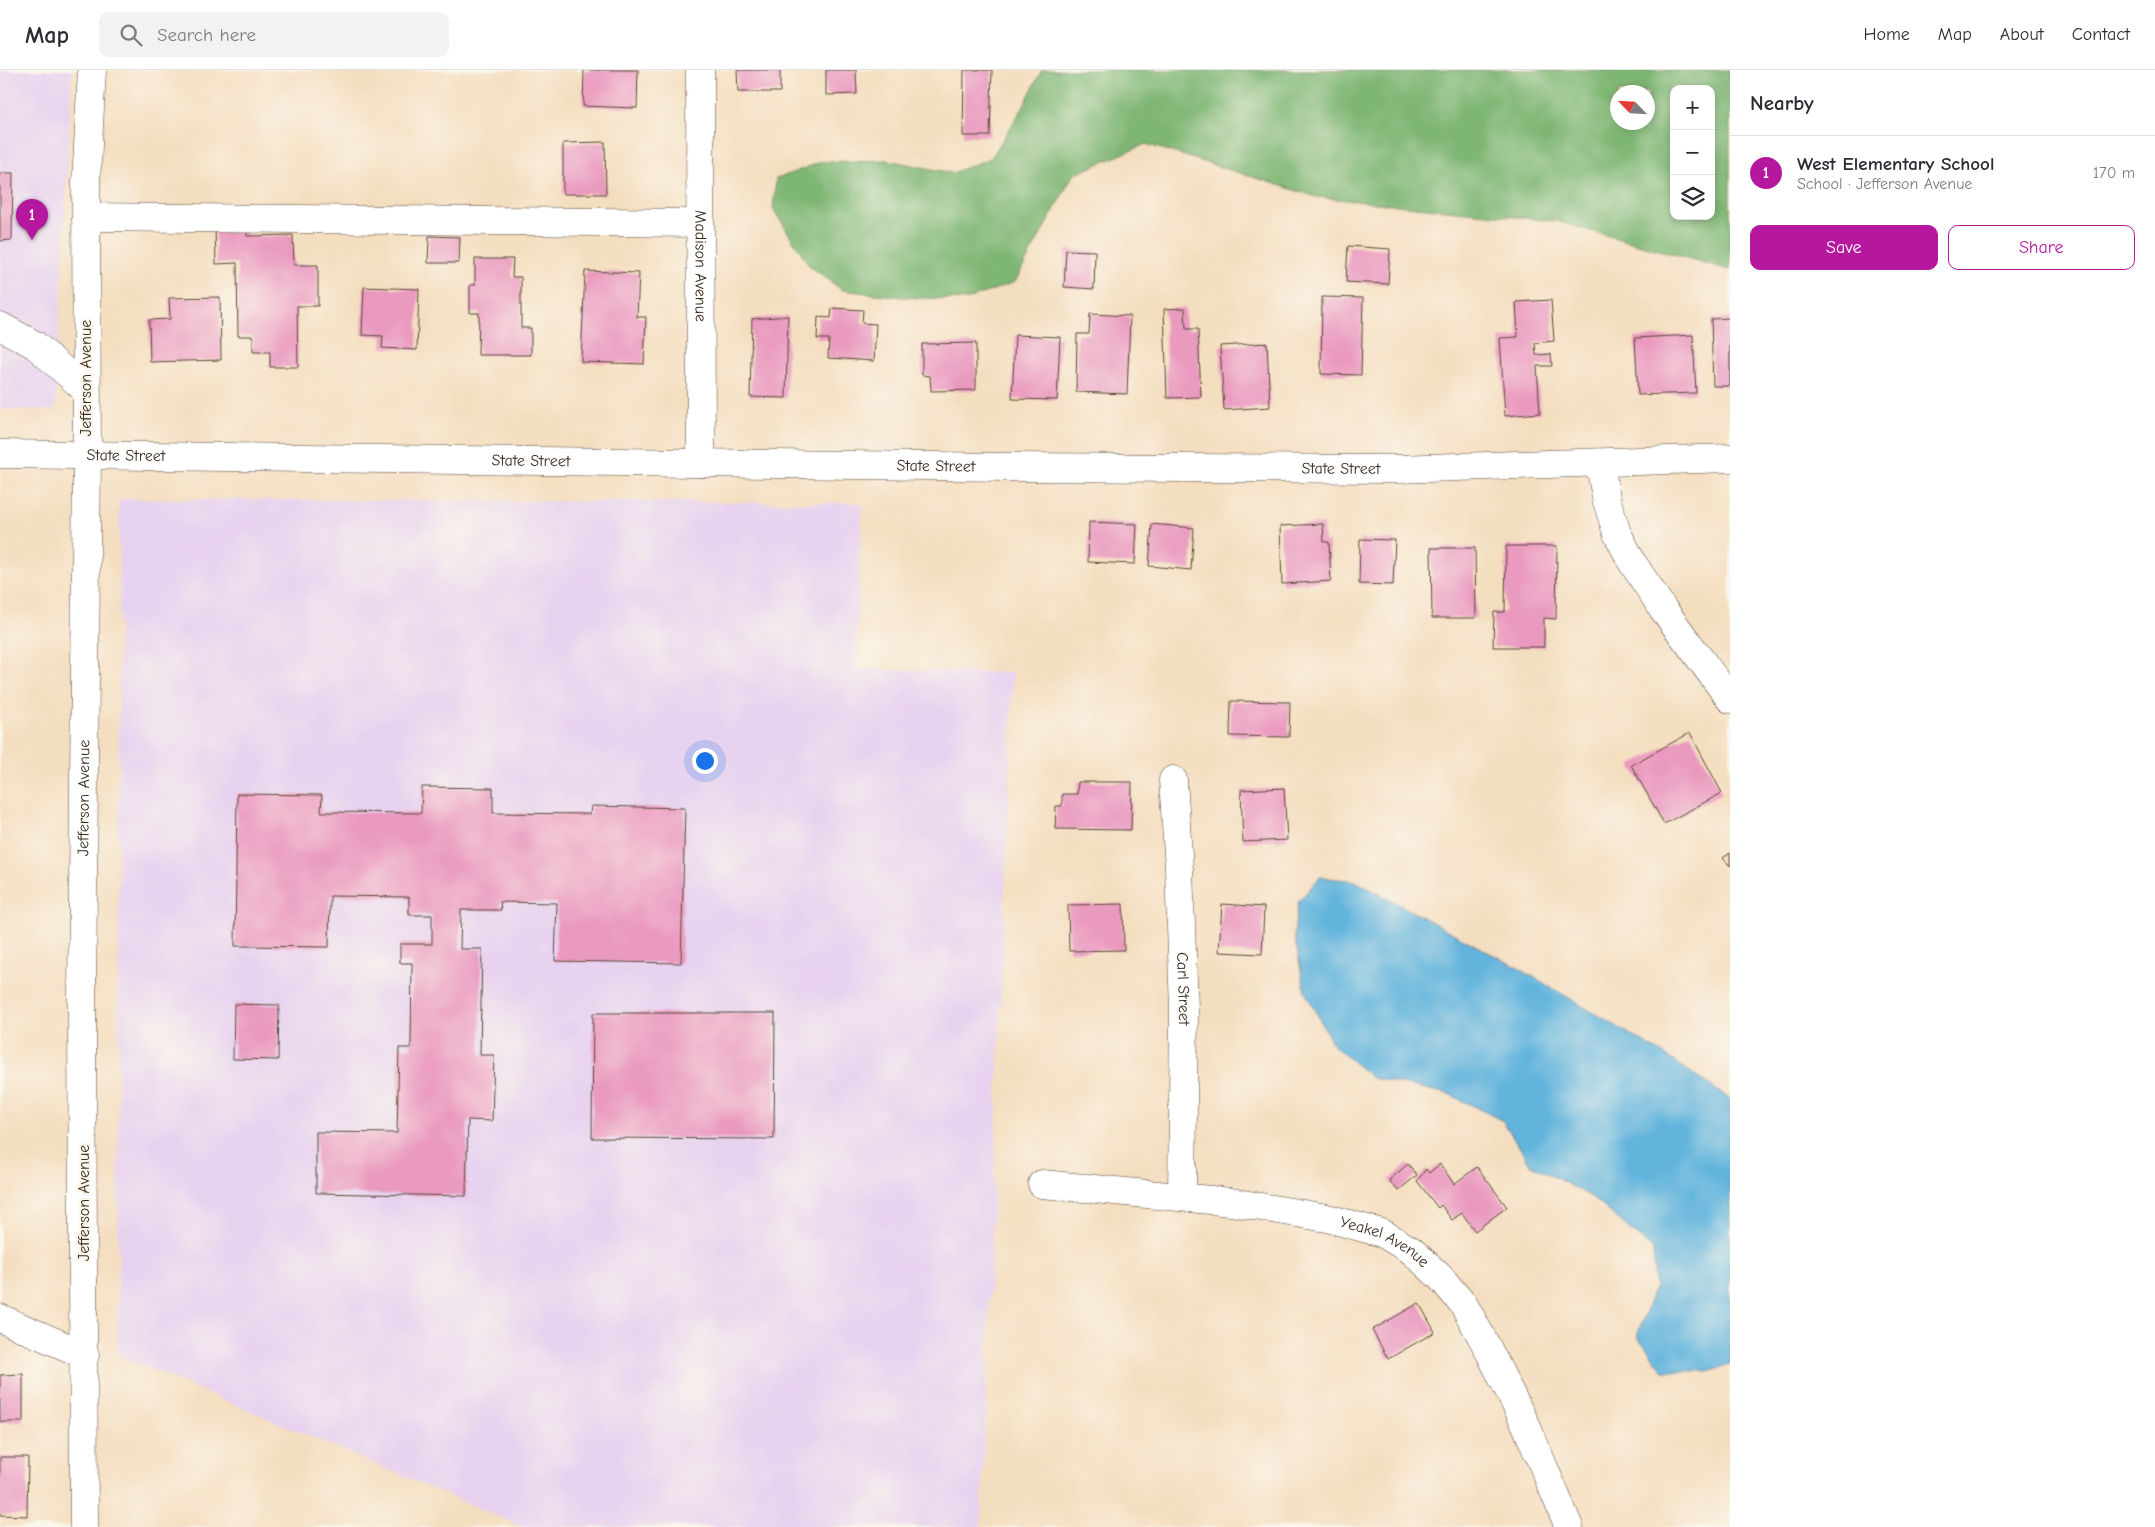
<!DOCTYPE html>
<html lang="en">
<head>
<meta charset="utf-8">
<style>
	:root { --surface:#fff; --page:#f2f2f3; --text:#2b2b33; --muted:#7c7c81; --line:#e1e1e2; --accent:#b5179e }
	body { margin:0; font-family:"Comic Neue",sans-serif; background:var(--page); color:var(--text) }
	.controls { position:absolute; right:15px; top:15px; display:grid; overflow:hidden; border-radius:10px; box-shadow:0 2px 8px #0003 }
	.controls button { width:45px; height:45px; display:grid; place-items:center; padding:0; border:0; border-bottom:1px solid var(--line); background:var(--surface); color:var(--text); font:25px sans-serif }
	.compass { position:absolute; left:1610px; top:15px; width:45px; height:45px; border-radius:50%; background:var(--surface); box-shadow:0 2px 8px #0003; rotate:295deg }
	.you { position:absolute; left:704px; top:690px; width:18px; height:18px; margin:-12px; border:4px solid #fff; border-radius:50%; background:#1a73e8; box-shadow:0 0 0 8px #1a73e833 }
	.badge { display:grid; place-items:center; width:32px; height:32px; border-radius:50%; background:var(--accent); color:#fff; font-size:16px; font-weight:700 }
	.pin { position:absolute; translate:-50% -41px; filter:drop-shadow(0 1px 2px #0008) }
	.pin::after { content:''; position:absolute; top:26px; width:18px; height:15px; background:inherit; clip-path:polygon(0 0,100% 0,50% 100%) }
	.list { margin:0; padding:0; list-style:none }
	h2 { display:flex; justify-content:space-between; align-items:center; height:65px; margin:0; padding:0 20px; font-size:21px }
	h2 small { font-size:16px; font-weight:400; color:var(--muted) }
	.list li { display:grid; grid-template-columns:32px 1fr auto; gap:15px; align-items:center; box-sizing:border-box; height:75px; padding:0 20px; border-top:1px solid var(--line) }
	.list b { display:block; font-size:19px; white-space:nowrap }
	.list p { margin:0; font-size:16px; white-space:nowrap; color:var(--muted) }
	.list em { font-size:16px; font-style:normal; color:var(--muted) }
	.actions { display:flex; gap:10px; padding:15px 20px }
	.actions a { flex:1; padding:11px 0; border:1px solid var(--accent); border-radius:10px; text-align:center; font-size:18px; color:var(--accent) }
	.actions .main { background:var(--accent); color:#fff }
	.icon { flex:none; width:28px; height:28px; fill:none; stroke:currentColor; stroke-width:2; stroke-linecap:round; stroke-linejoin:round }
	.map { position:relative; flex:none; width:1730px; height:1457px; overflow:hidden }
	header { display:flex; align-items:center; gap:30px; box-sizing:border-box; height:70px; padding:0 25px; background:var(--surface); border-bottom:1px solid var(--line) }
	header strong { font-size:24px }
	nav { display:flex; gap:28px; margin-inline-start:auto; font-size:18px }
	.search { width:350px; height:45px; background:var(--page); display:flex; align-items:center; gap:12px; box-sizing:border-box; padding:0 18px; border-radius:10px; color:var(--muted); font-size:19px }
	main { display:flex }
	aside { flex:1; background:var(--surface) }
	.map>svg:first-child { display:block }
	.built { fill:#e7d2ef }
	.forest { fill:#7eb673; stroke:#5c7048; fill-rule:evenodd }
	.water { fill:#62b4dd; stroke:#4e6f7e }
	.building { fill:#ea9abf }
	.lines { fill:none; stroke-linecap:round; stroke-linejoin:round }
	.minor-casing { stroke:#574536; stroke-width:29 }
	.minor { stroke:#fff; stroke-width:28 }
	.labels { text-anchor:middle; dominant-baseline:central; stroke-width:5; stroke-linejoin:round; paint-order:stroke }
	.street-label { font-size:16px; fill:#3b2a1e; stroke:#fbf7ec }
</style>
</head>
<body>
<header>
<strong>Map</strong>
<div class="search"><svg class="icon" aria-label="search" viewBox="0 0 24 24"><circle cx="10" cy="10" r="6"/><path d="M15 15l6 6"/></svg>Search here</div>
<nav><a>Home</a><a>Map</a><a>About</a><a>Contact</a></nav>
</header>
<main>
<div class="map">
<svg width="1730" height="1457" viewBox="0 0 1730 1457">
	<rect width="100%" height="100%" fill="#fbf7ec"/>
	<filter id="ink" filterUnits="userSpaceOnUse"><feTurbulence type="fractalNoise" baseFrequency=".02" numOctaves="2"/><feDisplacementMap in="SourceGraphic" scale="10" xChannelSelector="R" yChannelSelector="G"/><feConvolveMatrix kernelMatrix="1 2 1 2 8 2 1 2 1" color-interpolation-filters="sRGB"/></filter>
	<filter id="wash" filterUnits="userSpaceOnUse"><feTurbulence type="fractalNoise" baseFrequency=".0096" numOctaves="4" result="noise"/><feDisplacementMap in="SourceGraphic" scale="20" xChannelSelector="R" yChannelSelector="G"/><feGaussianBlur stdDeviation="1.12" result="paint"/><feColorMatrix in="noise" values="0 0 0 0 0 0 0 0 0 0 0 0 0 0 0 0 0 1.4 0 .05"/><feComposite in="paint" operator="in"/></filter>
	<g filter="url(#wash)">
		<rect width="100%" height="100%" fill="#f4dec0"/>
		<path class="built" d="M0,0H72L55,340L0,339Z
			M119,429L862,433L855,599L1013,603L981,1457H523L118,1285Z"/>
		<path class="forest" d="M1042,0H1730V200L1555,151L1317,127L1146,74L1073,105L1015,212L966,230L902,227L842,220L809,195L773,139L776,109L821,92L888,90L952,103L991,88L1022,39ZM1674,19H1711V146H1674ZM1618,22H1648V52H1618Z"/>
		<path class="water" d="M1320,807L1355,811L1520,899L1665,985L1730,1029V1295L1707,1301H1664L1637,1266L1655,1217L1653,1179L1592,1127L1530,1094L1503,1051L1449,1024L1372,1008L1334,976L1305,922L1294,864L1298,832Z"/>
		<g id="blocks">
			<path class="building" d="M584,0H638L637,38L583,36Z
				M737,0H780V22H738Z
				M826,0H856L857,24L826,25Z
				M964,0H992L990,66H963Z
				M605,72L606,124H563V73Z
				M0,103H13L12,170L0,171Z
				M215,156H247V166L293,165L294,195H318V236H297L298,297H270V282H253V266H238L237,193L216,194Z
				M429,166L460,167L459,193H428Z
				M1348,176L1390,179L1388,214L1346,212Z
				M1066,180L1095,181L1094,219L1064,217Z
				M475,189H513L512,207H521V258H531V285H478L479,243H470V215H475Z
				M585,201L639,203L637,247H646L644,294L581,292Z
				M364,217L419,219L417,280L382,278L383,266L362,265Z
				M220,227L221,290L150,292L149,250L170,249L169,228Z
				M1322,227L1363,228L1361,305L1321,304Z
				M1551,230L1554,271L1535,273L1536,285L1551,284L1552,296H1537L1540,343L1505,346L1500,268L1518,267L1516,232Z
				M832,238L863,240L862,253L876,254L874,291L828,288L829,269H817L818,247L831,248Z
				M1185,238L1186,259H1198L1201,327L1167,328L1164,239Z
				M1090,244L1130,246L1127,324L1076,322L1077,264H1089Z
				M788,246L786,328L750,327L752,249Z
				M1730,248V316H1713L1711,249Z
				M1015,265L1060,267L1057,330L1012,329Z
				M1693,265L1696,323L1638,325L1635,268Z
				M976,273V320L931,321L930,306L922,305V274Z
				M1267,273L1270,337L1224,340L1220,276Z
				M1089,452L1137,454L1135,494L1088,492Z
				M1152,454L1194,458L1191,500L1149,496Z
				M1323,454L1324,472H1329L1331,511L1282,514L1280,456Z
				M1360,469L1395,470L1393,515L1359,514Z
				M1506,476H1557L1556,549L1544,548V577H1493L1494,542H1505Z
				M1431,478H1475L1476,548H1432Z
				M1231,631L1290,632L1289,667L1230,666Z
				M1690,663L1722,723L1664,754L1631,695Z
				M1078,712H1132L1131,760L1055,759L1056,736H1062V724H1077Z
				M422,717L493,718V743L590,744L591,736L685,738L681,893L555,891L557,833L500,832L501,840H461L460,879H482L480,985H494L492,1051L468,1050L466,1126L316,1123V1062L397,1063L399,978H411L412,893H400V874H432V845H409V827L330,826L329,877L235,876L237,724L322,725L321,742L421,743Z
				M1284,718L1287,770L1243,772L1241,720Z
				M1730,783V796L1723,788Z
				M1123,834L1124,880L1069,881L1068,835Z
				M1222,834L1264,837L1262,884L1219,882Z
				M234,934L279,935L278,990L233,989Z
				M593,943H775L774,1069L592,1068Z
				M1408,1094L1417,1105L1398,1121L1389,1110Z
				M1440,1094L1454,1114L1477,1097L1507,1137L1475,1161L1462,1143L1452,1150L1441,1135L1438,1138L1417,1111L1426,1099L1429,1103Z
				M1419,1233L1435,1262L1388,1289L1372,1260Z
				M23,1304V1352H0V1305Z
				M0,1387H28L27,1446L0,1445Z"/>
		</g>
	</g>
	<g filter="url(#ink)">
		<use href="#blocks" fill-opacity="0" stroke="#574536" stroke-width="1"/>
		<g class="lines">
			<g class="minor-casing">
				<g id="minor">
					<path id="s1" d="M700,0L701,393"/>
					<path d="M86,147L700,153"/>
					<path d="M0,256L35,275L86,320"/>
					<path id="s2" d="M0,384L1008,397L1397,399L1730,388"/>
					<path d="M1600,394L1606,428L1617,463L1632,492L1663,539L1730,629"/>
					<path id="s3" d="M1173,710L1179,799L1184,939L1182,1127"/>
					<path id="s4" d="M1042,1114L1231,1132L1327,1148L1382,1163L1412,1181L1440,1207L1464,1235L1487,1277L1526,1355L1569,1457"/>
					<path d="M0,1248L85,1285"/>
					<path id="s5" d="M84,1457L82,929L87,385L86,113L92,0"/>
				</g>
			</g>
			<use href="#minor" class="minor"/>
		</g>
	</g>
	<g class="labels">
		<g class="street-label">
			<text stroke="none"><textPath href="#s1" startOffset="196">Madison Avenue</textPath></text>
			<text transform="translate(86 308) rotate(-90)">Jefferson Avenue</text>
			<text stroke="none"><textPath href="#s2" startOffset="126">State Street</textPath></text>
			<text stroke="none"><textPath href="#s2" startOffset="531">State Street</textPath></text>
			<text stroke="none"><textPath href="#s2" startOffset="936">State Street</textPath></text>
			<text stroke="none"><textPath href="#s2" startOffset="1341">State Street</textPath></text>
			<text stroke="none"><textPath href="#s5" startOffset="729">Jefferson Avenue</textPath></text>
			<text stroke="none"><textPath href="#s3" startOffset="209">Carl Street</textPath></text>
			<text transform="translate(84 1133) rotate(-90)">Jefferson Avenue</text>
			<text stroke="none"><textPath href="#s4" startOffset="350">Yeakel Avenue</textPath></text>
		</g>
	</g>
</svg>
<div class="controls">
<button>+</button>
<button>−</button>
<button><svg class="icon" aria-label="layers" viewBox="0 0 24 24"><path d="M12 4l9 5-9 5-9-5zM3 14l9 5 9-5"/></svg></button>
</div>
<svg class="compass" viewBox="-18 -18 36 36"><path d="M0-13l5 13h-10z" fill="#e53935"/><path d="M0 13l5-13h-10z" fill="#7c7c81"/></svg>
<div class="you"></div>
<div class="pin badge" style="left:32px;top:170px">1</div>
</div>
<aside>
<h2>Nearby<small></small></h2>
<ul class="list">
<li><span class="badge">1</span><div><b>West Elementary School</b><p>School · Jefferson Avenue</p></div><em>170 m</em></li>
</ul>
<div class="actions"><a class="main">Save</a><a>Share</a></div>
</aside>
</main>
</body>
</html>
